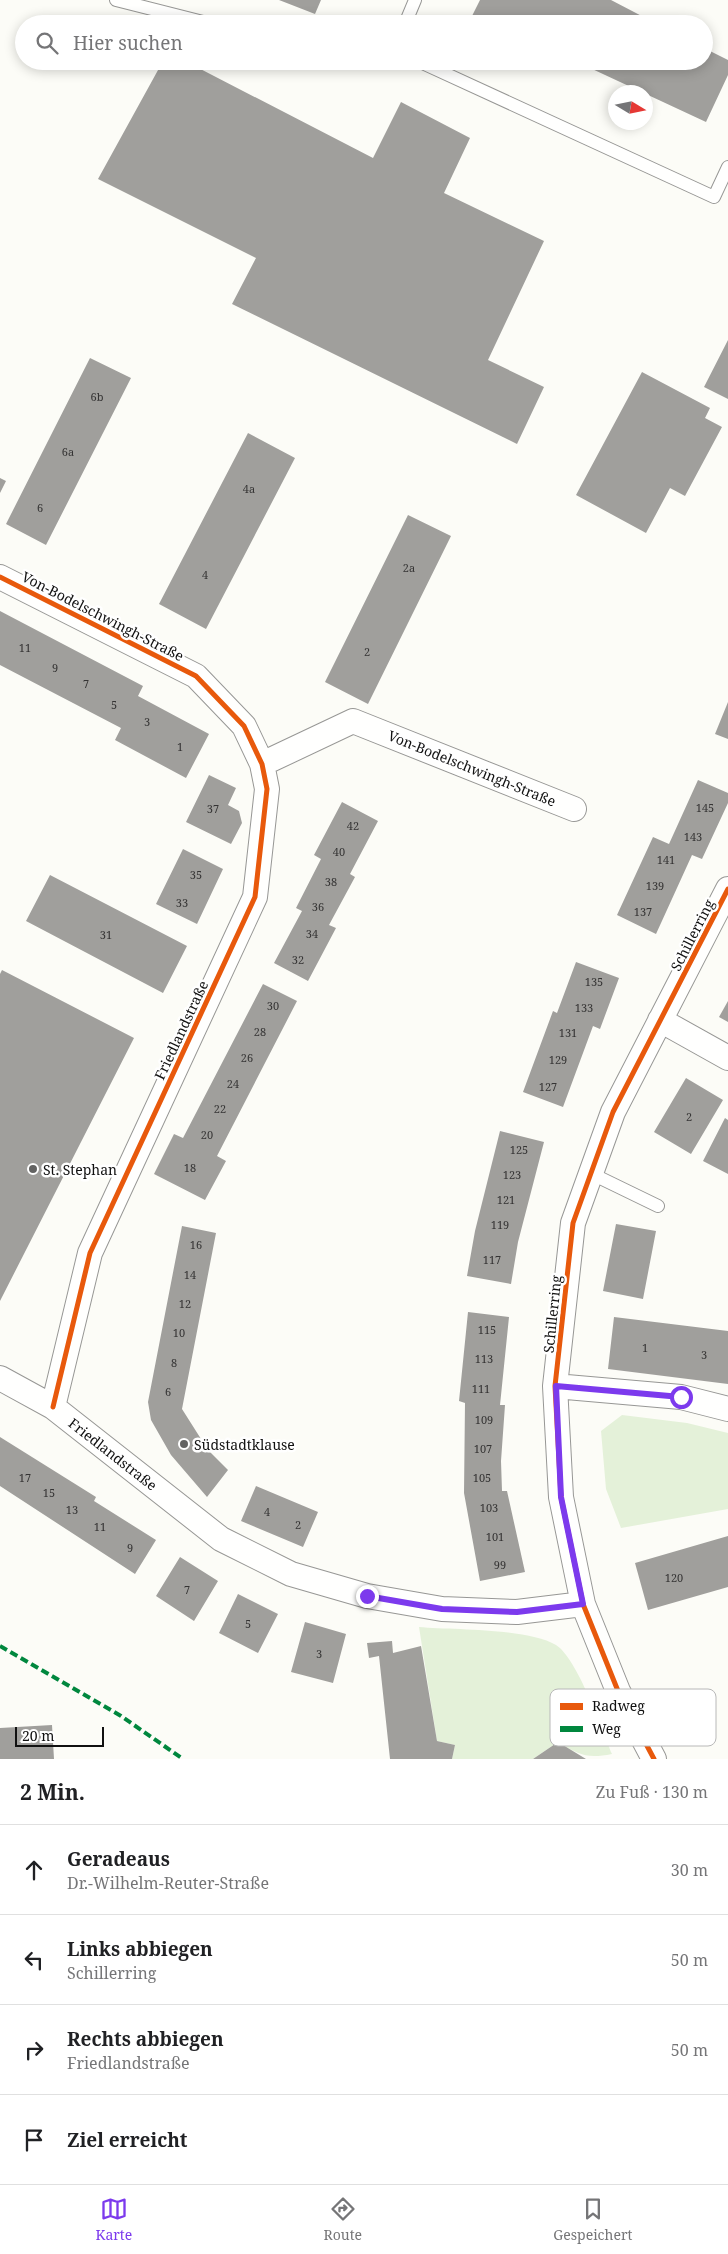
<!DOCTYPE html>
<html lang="de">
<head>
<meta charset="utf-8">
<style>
	:root { --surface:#fff; --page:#f6f6f6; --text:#202124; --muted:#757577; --line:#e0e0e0; --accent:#7c3aed }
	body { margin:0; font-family:"Noto Serif",serif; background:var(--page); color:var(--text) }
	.compass { position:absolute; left:608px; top:85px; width:45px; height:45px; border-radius:50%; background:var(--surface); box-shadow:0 2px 12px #0003; rotate:100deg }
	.scale { position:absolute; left:15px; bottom:12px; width:89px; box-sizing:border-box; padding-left:5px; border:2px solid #111; border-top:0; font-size:14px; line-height:18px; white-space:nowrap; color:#111; -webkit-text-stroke:4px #fff; paint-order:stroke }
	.stop { position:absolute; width:15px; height:15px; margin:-11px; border:4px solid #7c3aed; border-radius:50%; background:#fff }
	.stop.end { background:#7c3aed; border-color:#fff; box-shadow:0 1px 5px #0008 }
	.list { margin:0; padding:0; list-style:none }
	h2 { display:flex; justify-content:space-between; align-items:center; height:65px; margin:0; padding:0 20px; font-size:21px }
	h2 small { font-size:16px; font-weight:400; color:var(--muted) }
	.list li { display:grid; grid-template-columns:32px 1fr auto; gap:15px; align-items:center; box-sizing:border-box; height:90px; padding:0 20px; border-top:1px solid var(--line) }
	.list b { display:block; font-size:19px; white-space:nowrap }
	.list p { margin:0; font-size:16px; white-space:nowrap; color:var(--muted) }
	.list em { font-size:16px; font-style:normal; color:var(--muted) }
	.icon { flex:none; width:28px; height:28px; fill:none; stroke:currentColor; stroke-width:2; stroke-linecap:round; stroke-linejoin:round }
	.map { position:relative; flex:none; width:728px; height:1759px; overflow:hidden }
	.search { position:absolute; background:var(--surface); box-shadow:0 2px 12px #0003; left:15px; right:15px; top:15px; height:55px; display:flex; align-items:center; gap:12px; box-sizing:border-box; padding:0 18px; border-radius:28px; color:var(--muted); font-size:19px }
	.sheet { height:425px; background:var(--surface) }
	nav { display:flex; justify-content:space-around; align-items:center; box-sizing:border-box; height:70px; border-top:1px solid var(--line); background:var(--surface); font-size:14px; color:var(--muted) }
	nav a { display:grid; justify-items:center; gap:2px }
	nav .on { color:var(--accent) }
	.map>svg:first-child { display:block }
	.green { fill:#e4f1d9 }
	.building { fill:#a09f9c }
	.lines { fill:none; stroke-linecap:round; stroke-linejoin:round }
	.lane-casing { stroke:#979795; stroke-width:14 }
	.street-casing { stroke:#979795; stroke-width:26 }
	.lane { stroke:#fffffe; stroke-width:12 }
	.street { stroke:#fffffe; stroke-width:24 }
	.quiet { stroke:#00873e; stroke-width:4; stroke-dasharray:8 4; stroke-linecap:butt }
	.cycleway-casing { stroke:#fff; stroke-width:8 }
	.cycleway { stroke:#e8590c; stroke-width:5 }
	.route { stroke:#7c3aed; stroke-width:6 }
	.poi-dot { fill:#636362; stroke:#fff; stroke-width:2 }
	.labels { text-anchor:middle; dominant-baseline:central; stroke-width:5; stroke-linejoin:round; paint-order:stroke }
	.number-label { font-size:11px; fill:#353434 }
	.street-label { font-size:14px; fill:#111; stroke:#fff }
	.poi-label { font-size:14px; fill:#111; stroke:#fff; text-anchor:start }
	.key { fill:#fff; stroke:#b8b8b8; stroke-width:1 }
	.key-label { font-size:14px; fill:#111 }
</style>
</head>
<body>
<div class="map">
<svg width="728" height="1759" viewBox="0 0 728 1759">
	<rect width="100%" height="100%" fill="#fcfcf7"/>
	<path class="green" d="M622,1415L687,1423L728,1433V1509L621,1528L606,1489L601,1431Z
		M419,1627C453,1630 527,1628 556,1645C577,1658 602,1729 612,1754C587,1759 579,1755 558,1742L533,1759H452L455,1745L437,1741Z"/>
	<path class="building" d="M279,0H321L315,14Z
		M480,0H611L657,24H478L470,20Z
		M704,48L728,60V75L706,122L575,61H704Z
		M163,61H185L373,158L401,102L470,138L444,193L544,241L488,360L544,387L517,444L232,304L256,258L98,179Z
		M728,340V399L704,387Z
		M90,358L131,378L46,545L6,524Z
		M642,372L710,408L705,418L722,427L685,496L670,488L646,533L576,495Z
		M248,433L295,458L206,629L159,604Z
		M0,478L6,481L0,493Z
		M408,515L451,536L368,704L325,682Z
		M0,611L143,686L138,696L209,734L186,778L115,740L121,728L0,665Z
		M728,702V739L715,734Z
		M209,775L236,788L228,805L239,811L242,823L231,844L186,822Z
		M698,780L728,793V803L702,859L692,855L656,934L617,915L653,837L669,844Z
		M342,802L378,821L350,874L355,877L329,925L336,928L308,981L274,963L302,911L296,908L321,859L314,855Z
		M183,849L223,869L197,924L156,904Z
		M50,875L187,946L163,993L26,921Z
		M576,962L619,978L600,1029L593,1026L563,1107L523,1092L553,1011L557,1013Z
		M2,970L134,1038L0,1301V974Z
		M263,984L297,1001L217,1156L226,1161L205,1200L154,1174L174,1134L183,1138Z
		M728,1001V1022L719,1017Z
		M686,1078L723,1100L691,1154L654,1132Z
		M725,1118L728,1120V1174L703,1161Z
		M500,1131L544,1142L518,1242L511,1284L467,1276L475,1231Z
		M616,1224L656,1231L643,1299L603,1291Z
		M182,1226L216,1233L182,1409L208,1450L228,1470L207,1497L171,1455L151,1420L148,1402Z
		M468,1312L509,1317L500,1405H505L501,1461L502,1491H507L525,1572L480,1581L464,1493L465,1403L459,1401Z
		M614,1317L728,1331V1384L608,1369Z
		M0,1437L96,1497L94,1501L156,1540L135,1574L0,1486Z
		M256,1486L318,1512L303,1547L241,1521Z
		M728,1536V1587L648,1610L635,1563Z
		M180,1557L218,1581L194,1621L156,1596Z
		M238,1594L278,1614L258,1653L219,1633Z
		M305,1622L346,1634L333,1683L291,1672Z
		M392,1641L393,1653L421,1646L437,1741L455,1745L452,1759H390L379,1656L369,1658L367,1643Z
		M52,1725L54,1759H0V1728Z
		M558,1742L586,1759H533Z"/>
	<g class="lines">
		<g class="lane-casing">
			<path id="lane" d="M116,0L211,24
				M405,24L415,0
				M418,61L714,197L728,167
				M590,1173L658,1206"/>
		</g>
		<g class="street-casing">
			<path id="street" d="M0,577L196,676L244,726L262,764L267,789L255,897L90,1253L53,1407
				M262,764L353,721L574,809
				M660,1020L728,1058
				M0,1378L53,1407L221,1539L291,1574L367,1596L442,1609L517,1612L583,1604
				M555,1386L681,1397L728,1409
				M654,1759L618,1691L583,1604L561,1497L555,1386L573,1223L613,1112L728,889"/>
		</g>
		<use href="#lane" class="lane"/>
		<use href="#street" class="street"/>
		<path class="quiet" d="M0,1646L121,1716L183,1759"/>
		<g class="cycleway-casing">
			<path id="cycleway" d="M0,577L196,676L244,726L262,764L267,789L255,897L90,1253L53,1407
				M654,1759L618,1691L583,1604L561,1497L555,1386L573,1223L613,1112L728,889"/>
		</g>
		<use href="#cycleway" class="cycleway"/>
	</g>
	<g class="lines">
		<path class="route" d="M367,1596L442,1609L517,1612L583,1604L561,1497L556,1386L681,1397"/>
	</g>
	<g class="poi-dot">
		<circle cx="33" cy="1169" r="5"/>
		<circle cx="184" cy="1444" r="5"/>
	</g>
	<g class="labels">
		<g class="number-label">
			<text x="97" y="396">6b</text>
			<text x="68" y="451">6a</text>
			<text x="249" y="488">4a</text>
			<text x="40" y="507">6</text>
			<text x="409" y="567">2a</text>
			<text x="205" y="574">4</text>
			<text x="25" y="647">11</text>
			<text x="367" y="651">2</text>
			<text x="55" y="667">9</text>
			<text x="86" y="683">7</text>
			<text x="114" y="704">5</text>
			<text x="147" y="721">3</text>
			<text x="180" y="746">1</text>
			<text x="705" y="807">145</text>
			<text x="213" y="808">37</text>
			<text x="353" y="825">42</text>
			<text x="693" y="836">143</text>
			<text x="339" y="851">40</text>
			<text x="666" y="859">141</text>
			<text x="196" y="874">35</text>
			<text x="331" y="881">38</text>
			<text x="655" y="885">139</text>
			<text x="182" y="902">33</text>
			<text x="318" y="906">36</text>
			<text x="643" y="911">137</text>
			<text x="312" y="933">34</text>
			<text x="106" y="934">31</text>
			<text x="298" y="959">32</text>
			<text x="594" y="981">135</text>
			<text x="273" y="1005">30</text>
			<text x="584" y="1007">133</text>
			<text x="260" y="1031">28</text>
			<text x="568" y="1032">131</text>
			<text x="247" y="1057">26</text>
			<text x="558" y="1059">129</text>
			<text x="233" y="1083">24</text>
			<text x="548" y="1086">127</text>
			<text x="220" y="1108">22</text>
			<text x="689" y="1116">2</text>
			<text x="207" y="1134">20</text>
			<text x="519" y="1149">125</text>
			<text x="190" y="1167">18</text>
			<text x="512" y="1174">123</text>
			<text x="506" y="1199">121</text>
			<text x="500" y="1224">119</text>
			<text x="196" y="1244">16</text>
			<text x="492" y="1259">117</text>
			<text x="190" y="1274">14</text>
			<text x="185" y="1303">12</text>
			<text x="487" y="1329">115</text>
			<text x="179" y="1332">10</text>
			<text x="645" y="1347">1</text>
			<text x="704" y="1354">3</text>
			<text x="484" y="1358">113</text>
			<text x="174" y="1362">8</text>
			<text x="481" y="1388">111</text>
			<text x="168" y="1391">6</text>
			<text x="484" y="1419">109</text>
			<text x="483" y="1448">107</text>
			<text x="25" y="1477">17</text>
			<text x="482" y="1477">105</text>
			<text x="49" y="1492">15</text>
			<text x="489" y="1507">103</text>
			<text x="72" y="1509">13</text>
			<text x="267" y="1511">4</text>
			<text x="298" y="1524">2</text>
			<text x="100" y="1526">11</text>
			<text x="495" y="1536">101</text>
			<text x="130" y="1547">9</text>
			<text x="500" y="1564">99</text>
			<text x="674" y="1577">120</text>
			<text x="187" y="1589">7</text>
			<text x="248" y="1623">5</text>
			<text x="319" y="1653">3</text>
		</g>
		<g class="street-label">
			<text transform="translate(103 616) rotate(27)">Von-Bodelschwingh-Straße</text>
			<text transform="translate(472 768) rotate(22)">Von-Bodelschwingh-Straße</text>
			<text transform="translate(692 935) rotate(-63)">Schillerring</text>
			<text transform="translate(181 1030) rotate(-65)">Friedlandstraße</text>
			<text transform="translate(552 1314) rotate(-84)">Schillerring</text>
			<text transform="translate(113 1454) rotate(38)">Friedlandstraße</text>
		</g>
		<g class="poi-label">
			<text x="43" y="1169">St. Stephan</text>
			<text x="194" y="1444">Südstadtklause</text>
		</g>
	</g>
	<rect x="550" y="1689" width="166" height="57" rx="8" class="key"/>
	<rect x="560" y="1703" width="23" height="7" fill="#e8590c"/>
	<rect x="560" y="1726" width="23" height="6" fill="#00873e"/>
	<g class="key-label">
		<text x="592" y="1711">Radweg</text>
		<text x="592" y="1734">Weg</text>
	</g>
</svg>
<svg class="compass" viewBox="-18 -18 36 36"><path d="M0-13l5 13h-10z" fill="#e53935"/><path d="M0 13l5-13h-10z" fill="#757577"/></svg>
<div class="scale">20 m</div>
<div class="stop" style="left:681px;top:1397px"></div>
<div class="stop end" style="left:367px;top:1596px"></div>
<div class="search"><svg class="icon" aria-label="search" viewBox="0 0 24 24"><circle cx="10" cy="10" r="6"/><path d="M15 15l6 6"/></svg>Hier suchen</div>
</div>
<section class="sheet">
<h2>2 Min.<small>Zu Fuß · 130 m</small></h2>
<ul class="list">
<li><svg class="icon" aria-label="ahead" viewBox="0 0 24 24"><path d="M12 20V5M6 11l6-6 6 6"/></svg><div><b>Geradeaus</b><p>Dr.-Wilhelm-Reuter-Straße</p></div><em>30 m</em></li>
<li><svg class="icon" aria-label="left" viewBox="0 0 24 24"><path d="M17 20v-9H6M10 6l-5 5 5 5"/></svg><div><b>Links abbiegen</b><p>Schillerring</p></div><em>50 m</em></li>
<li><svg class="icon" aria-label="right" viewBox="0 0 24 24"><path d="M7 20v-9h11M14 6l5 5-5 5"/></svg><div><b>Rechts abbiegen</b><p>Friedlandstraße</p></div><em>50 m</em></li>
<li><svg class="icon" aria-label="arrive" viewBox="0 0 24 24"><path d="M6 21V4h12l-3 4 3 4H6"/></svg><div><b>Ziel erreicht</b></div></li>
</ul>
</section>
<nav>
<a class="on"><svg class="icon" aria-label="map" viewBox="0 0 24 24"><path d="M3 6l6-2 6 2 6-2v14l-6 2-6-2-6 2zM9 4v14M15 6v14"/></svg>Karte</a>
<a><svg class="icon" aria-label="directions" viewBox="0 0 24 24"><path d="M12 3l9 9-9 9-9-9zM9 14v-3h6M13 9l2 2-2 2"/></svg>Route</a>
<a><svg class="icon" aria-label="saved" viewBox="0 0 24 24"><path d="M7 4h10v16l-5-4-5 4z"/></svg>Gespeichert</a>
</nav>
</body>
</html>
